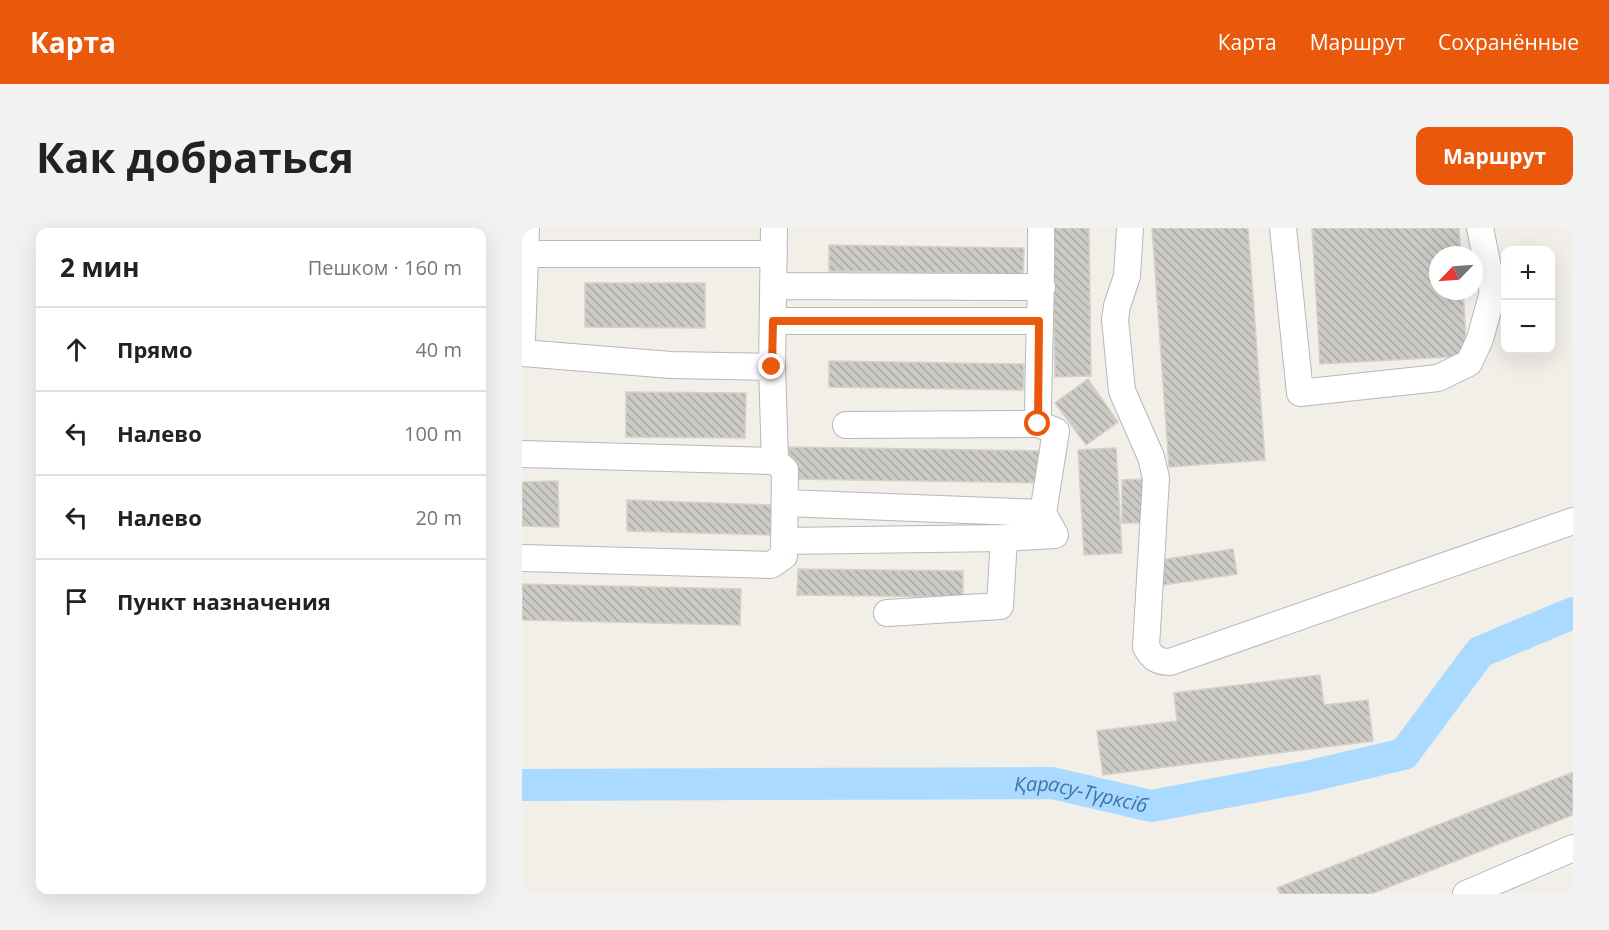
<!DOCTYPE html>
<html lang="ru">
<head>
<meta charset="utf-8">
<style>
	:root { --surface:#fff; --page:#f2f2f2; --text:#222; --muted:#767676; --line:#e0e0e0; --accent:#ea580c }
	body { margin:0; font-family:"Open Sans",sans-serif; background:var(--page); color:var(--text) }
	.controls { position:absolute; right:18px; top:18px; display:grid; overflow:hidden; border-radius:12px; box-shadow:0 6px 24px #0002 }
	.controls button { width:54px; height:54px; display:grid; place-items:center; padding:0; border:0; border-bottom:2px solid var(--line); background:var(--surface); color:var(--text); font:30px sans-serif }
	.compass { position:absolute; left:907px; top:18px; width:54px; height:54px; border-radius:50%; background:var(--surface); box-shadow:0 6px 24px #0002; rotate:245deg }
	.stop { position:absolute; width:18px; height:18px; margin:-14px; border:4px solid #ea580c; border-radius:50%; background:#fff }
	.stop.end { background:#ea580c; border-color:#fff; box-shadow:0 2px 6px #0008 }
	.list { margin:0; padding:0; list-style:none }
	h2 { display:flex; justify-content:space-between; align-items:center; height:78px; margin:0; padding:0 24px; font-size:26px }
	h2 small { font-size:20px; font-weight:400; color:var(--muted) }
	.list li { display:grid; grid-template-columns:39px 1fr auto; gap:18px; align-items:center; box-sizing:border-box; height:84px; padding:0 24px; border-top:2px solid var(--line) }
	.list b { display:block; font-size:22px; white-space:nowrap }
	.list em { font-size:20px; font-style:normal; color:var(--muted) }
	.icon { flex:none; width:33px; height:33px; fill:none; stroke:currentColor; stroke-width:2; stroke-linecap:round; stroke-linejoin:round }
	.map { position:relative; flex:none; width:1051px; height:666px; overflow:hidden; border-radius:12px }
	header { display:flex; align-items:center; gap:36px; box-sizing:border-box; height:84px; padding:0 30px; background:var(--accent); color:#fff }
	header strong { font-size:28px }
	nav { display:flex; gap:33px; margin-inline-start:auto; font-size:21px }
	.intro { display:flex; align-items:center; justify-content:space-between; box-sizing:border-box; height:144px; padding:0 36px }
	h1 { margin:0; font-size:42px }
	.button { padding:15px 27px; border-radius:12px; background:var(--accent); color:#fff; font-size:21px; font-weight:700 }
	main { display:flex; gap:36px; padding:0 36px }
	aside { flex:1; background:var(--surface); border-radius:12px; box-shadow:0 6px 24px #0002 }
	.map>svg:first-child { display:block }
	.lines { fill:none; stroke-linecap:round; stroke-linejoin:round }
	.river { stroke:#aadaff; stroke-width:32 }
	.building { fill:url(#building-back-hatch); stroke:#d6d1c6; stroke-width:1.5 }
	.minor-casing { stroke:#b5b8bc; stroke-width:28 }
	.minor { stroke:#fff; stroke-width:26 }
	.route { stroke:#ea580c; stroke-width:8 }
	.labels { text-anchor:middle; dominant-baseline:central; stroke-width:5; stroke-linejoin:round; paint-order:stroke }
	.water-label { font-size:20px; font-style:italic; fill:#4174aa; stroke:#fff }
</style>
</head>
<body>
<header>
<strong>Карта</strong>
<nav><a>Карта</a><a>Маршрут</a><a>Сохранённые</a></nav>
</header>
<div class="intro"><h1>Как добраться</h1><a class="button">Маршрут</a></div>
<main>
<aside>
<h2>2 мин<small>Пешком · 160 m</small></h2>
<ul class="list">
<li><svg class="icon" aria-label="ahead" viewBox="0 0 24 24"><path d="M12 20V5M6 11l6-6 6 6"/></svg><div><b>Прямо</b></div><em>40 m</em></li>
<li><svg class="icon" aria-label="left" viewBox="0 0 24 24"><path d="M17 20v-9H6M10 6l-5 5 5 5"/></svg><div><b>Налево</b></div><em>100 m</em></li>
<li><svg class="icon" aria-label="left" viewBox="0 0 24 24"><path d="M17 20v-9H6M10 6l-5 5 5 5"/></svg><div><b>Налево</b></div><em>20 m</em></li>
<li><svg class="icon" aria-label="arrive" viewBox="0 0 24 24"><path d="M6 21V4h12l-3 4 3 4H6"/></svg><div><b>Пункт назначения</b></div></li>
</ul>
</aside>
<div class="map">
<svg width="1051" height="666" viewBox="0 0 1051 666">
	<defs>
		<pattern id="building-back-hatch" width="6" height="6" patternUnits="userSpaceOnUse" patternTransform="scale(1.5)"><rect width="6" height="6" fill="#cccac5"/><path d="M-1 5l2 2M0 0l6 6M5-1l2 2" fill="none" stroke="#a9a8a4"/></pattern>
	</defs>
	<rect width="100%" height="100%" fill="#f1efe8"/>
	<g class="lines">
		<path class="river" id="s1" d="M0,557L530,555L629,578L784,549L882,526L958,424L1051,385"/>
	</g>
	<path class="building" d="M530,0H567L569,148L533,149Z
		M630,0H726L743,232L647,239Z
		M790,0H937L939,27H916V63H941L945,128L798,136Z
		M307,17L502,20L501,46L307,43Z
		M63,55H183V100L63,99Z
		M307,133L502,136L501,162L307,159Z
		M566,151L596,194L564,217L533,175Z
		M104,164L224,165L223,210L104,209Z
		M267,219L521,223V255L267,251Z
		M594,220L600,325L562,327L556,222Z
		M621,251V295H600V252Z
		M36,253L37,299L0,298V254Z
		M105,272L250,277L249,307L105,303Z
		M711,321L715,346L642,357L638,332Z
		M276,341L441,343V369L275,367Z
		M0,356L219,361L218,397L0,392Z
		M798,447L802,477L846,472L851,513L581,547L575,503L655,493L652,465Z
		M1051,544V587L849,666H758L755,660Z"/>
	<g class="lines">
		<g class="minor-casing">
			<path id="minor" d="M608,0L605,48L595,78L593,91L600,163L629,229L634,250L624,419C630,430 636,434 648,434L1051,293
				M761,0L778,165L916,150L947,135L958,111L971,64L958,0
				M0,26H252
				M251,58L520,59
				M251,93H517
				M0,110L4,0
				M0,125L149,137L250,139L252,0
				M250,139L253,233
				M324,197L516,196
				M0,226L253,233L263,242L262,328L249,337L0,330
				M263,275L521,285
				M262,313L482,310
				M365,385L478,378L482,310L533,307L521,285L534,203L516,196C516,131 520,65 519,0
				M944,666L1051,620"/>
		</g>
		<use href="#minor" class="minor"/>
	</g>
	<g class="lines">
		<path class="route" d="M250,139L251,93H517L516,196"/>
	</g>
	<g class="labels">
		<g class="water-label">
			<text stroke="none"><textPath href="#s1" startOffset="560">Қарасу-Түрксіб</textPath></text>
		</g>
	</g>
</svg>
<div class="controls">
<button>+</button>
<button>−</button>
</div>
<svg class="compass" viewBox="-18 -18 36 36"><path d="M0-13l5 13h-10z" fill="#e53935"/><path d="M0 13l5-13h-10z" fill="#767676"/></svg>
<div class="stop" style="left:516px;top:196px"></div>
<div class="stop end" style="left:250px;top:139px"></div>
</div>
</main>
</body>
</html>
